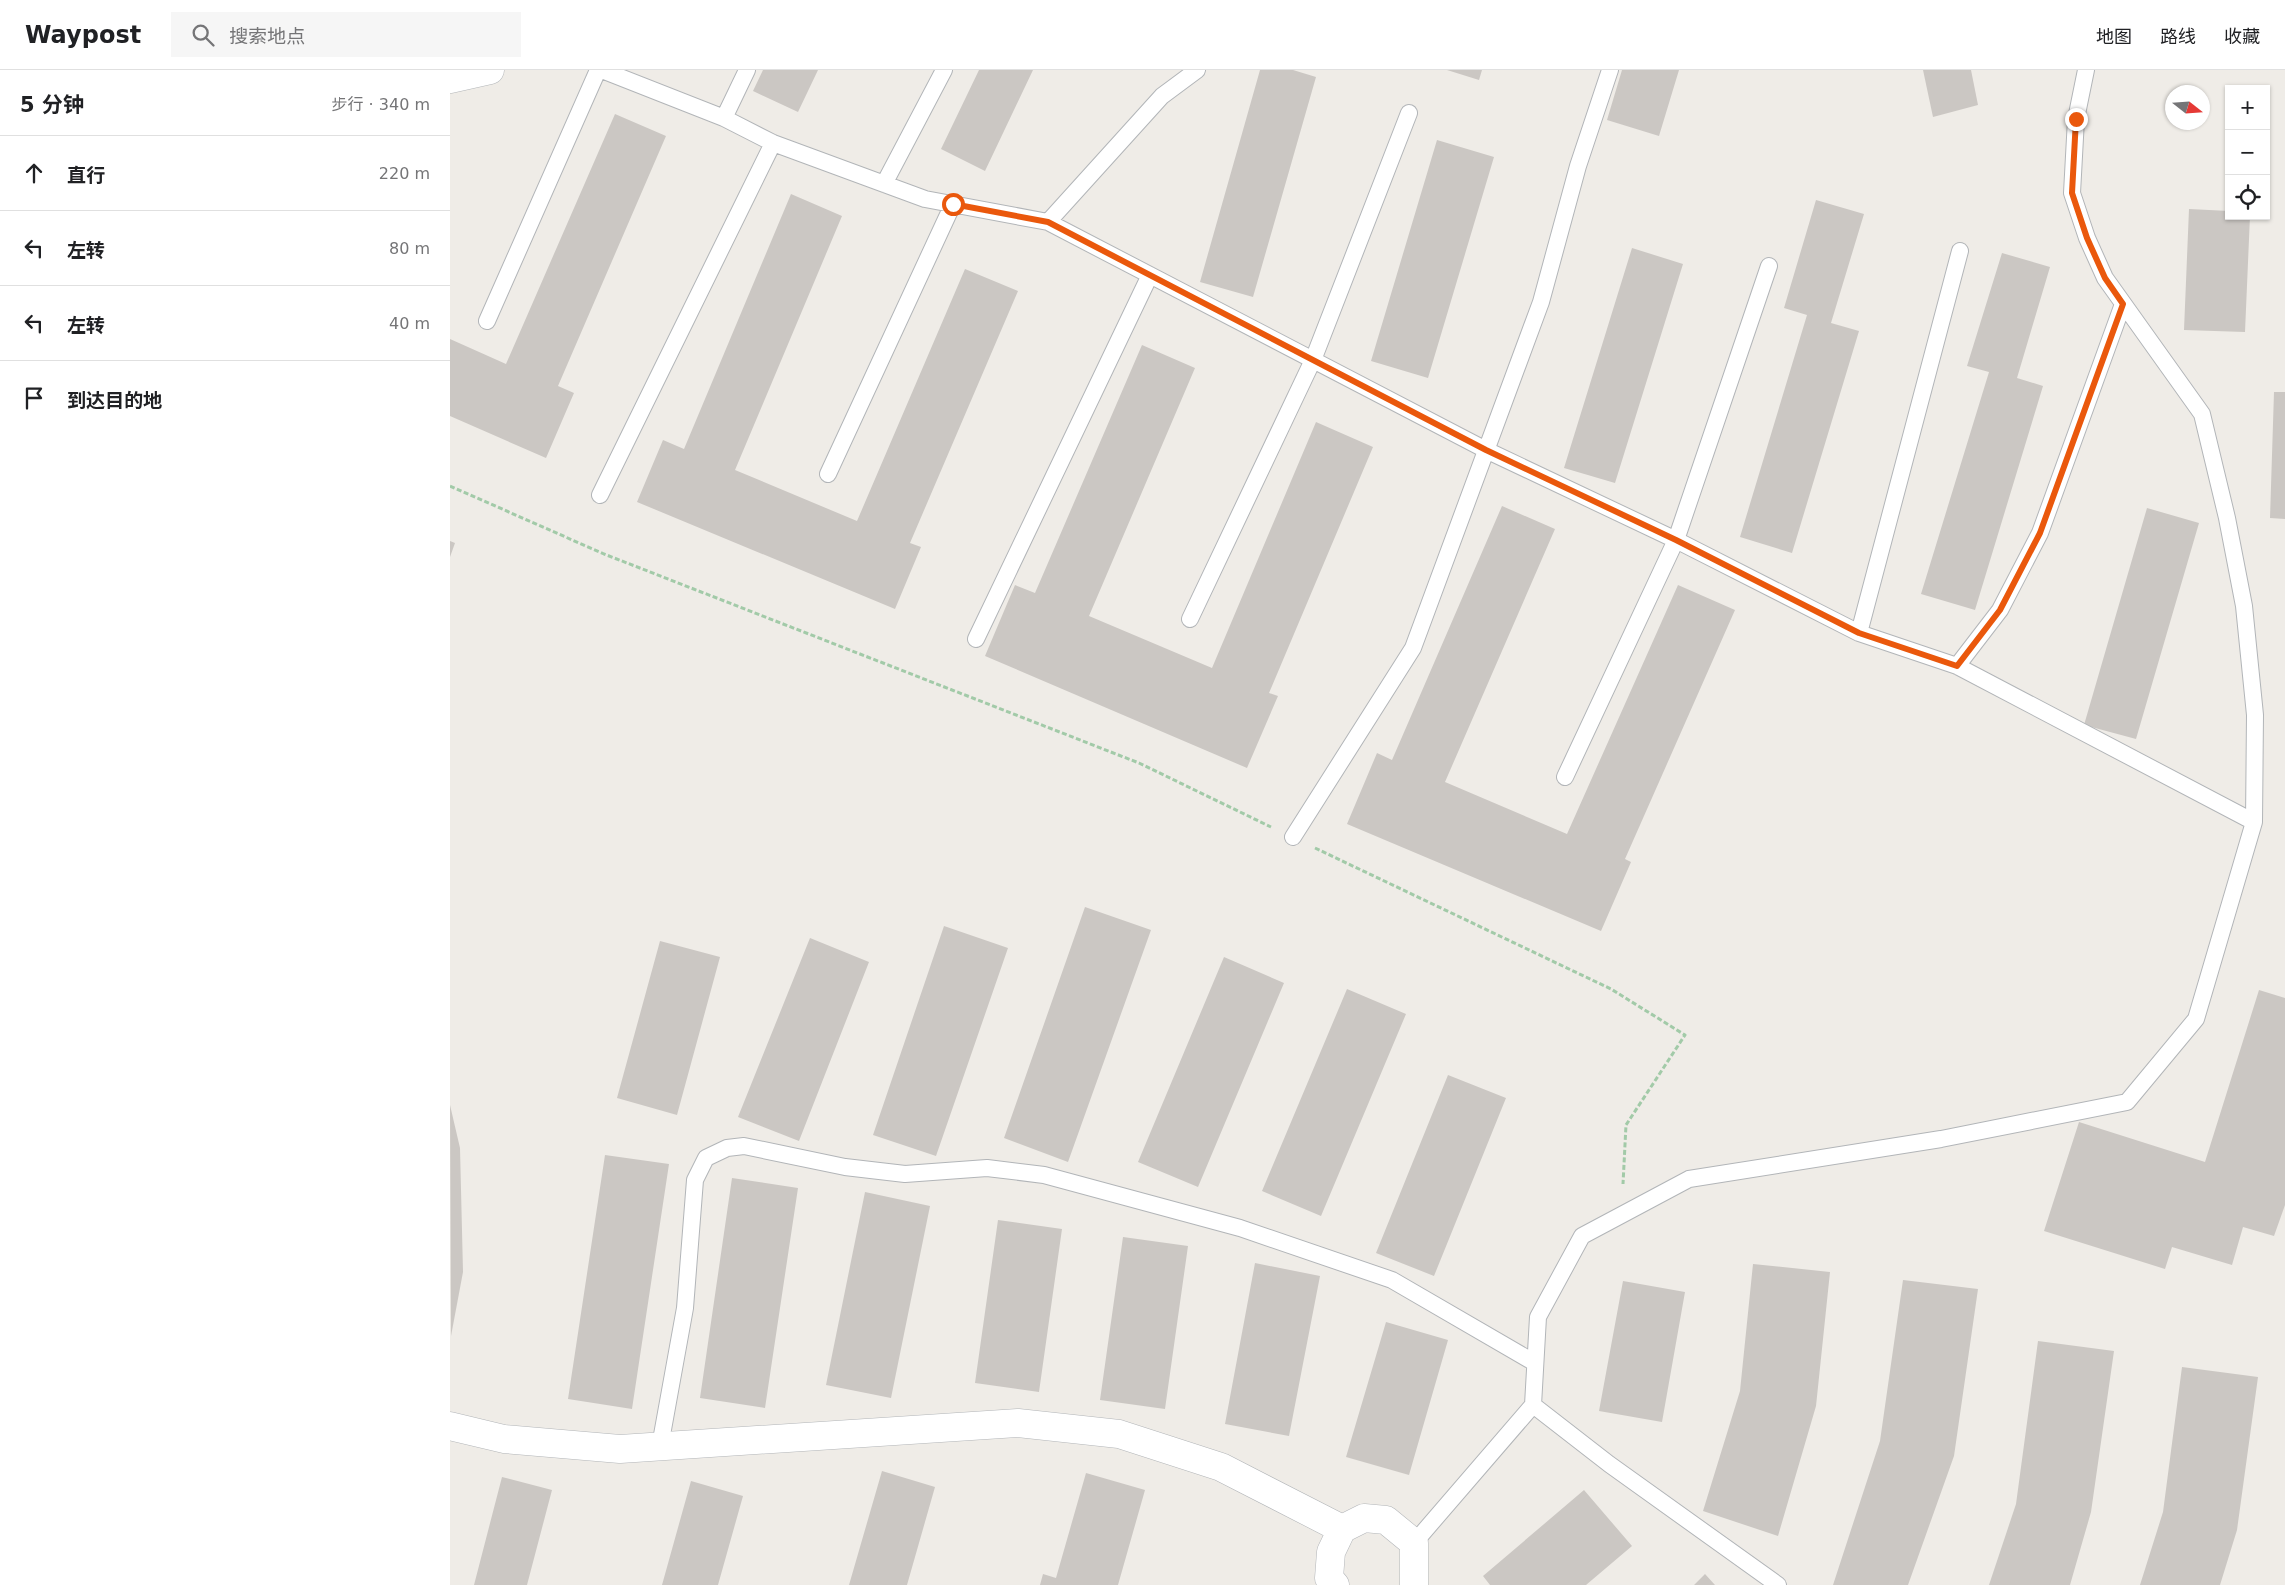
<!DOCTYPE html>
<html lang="zh">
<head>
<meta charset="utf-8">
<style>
	:root { --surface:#fff; --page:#f6f6f6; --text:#202124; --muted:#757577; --line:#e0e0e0 }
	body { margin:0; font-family:"DejaVu Sans","Noto Sans SC",sans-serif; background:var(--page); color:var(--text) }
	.controls { position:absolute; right:15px; top:15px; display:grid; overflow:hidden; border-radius:0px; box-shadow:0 1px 4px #0004 }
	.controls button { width:45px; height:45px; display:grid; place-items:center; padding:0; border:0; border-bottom:1px solid var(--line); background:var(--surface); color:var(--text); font:25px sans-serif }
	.compass { position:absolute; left:1715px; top:15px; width:45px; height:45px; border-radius:50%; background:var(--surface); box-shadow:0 1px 4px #0004; rotate:107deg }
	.stop { position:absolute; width:15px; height:15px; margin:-11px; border:4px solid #ea580c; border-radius:50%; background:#fff }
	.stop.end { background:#ea580c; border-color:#fff; box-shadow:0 1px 5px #0008 }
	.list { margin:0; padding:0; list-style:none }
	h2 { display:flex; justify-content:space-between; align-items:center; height:65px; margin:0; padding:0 20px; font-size:21px }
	h2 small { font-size:16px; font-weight:400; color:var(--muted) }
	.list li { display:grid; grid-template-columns:32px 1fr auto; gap:15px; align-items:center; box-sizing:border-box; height:75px; padding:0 20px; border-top:1px solid var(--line) }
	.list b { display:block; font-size:19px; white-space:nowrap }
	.list em { font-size:16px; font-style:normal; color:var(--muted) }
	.icon { flex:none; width:28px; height:28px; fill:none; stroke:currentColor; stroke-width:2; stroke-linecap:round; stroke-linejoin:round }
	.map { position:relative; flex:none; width:1835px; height:1515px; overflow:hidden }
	header { display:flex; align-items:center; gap:30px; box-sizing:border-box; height:70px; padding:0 25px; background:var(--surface); border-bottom:1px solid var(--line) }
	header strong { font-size:24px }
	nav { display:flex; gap:28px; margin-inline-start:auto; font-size:18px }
	.search { width:350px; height:45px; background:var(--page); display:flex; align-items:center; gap:12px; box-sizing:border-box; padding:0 18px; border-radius:0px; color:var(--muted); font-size:19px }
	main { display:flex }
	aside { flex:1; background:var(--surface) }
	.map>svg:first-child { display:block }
	.building { fill:#cbc7c3 }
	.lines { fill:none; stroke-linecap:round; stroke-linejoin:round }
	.lane-casing { stroke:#b2b5b8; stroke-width:18 }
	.street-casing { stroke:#b2b5b8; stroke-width:29 }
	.path { stroke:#a2caa8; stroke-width:3; stroke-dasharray:5 2.5; stroke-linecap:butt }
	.lane { stroke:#fff; stroke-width:16 }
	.street { stroke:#fff; stroke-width:28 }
	.route { stroke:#ea580c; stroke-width:6 }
</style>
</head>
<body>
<header>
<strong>Waypost</strong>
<div class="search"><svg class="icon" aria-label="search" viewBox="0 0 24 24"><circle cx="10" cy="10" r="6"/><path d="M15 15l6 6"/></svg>搜索地点</div>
<nav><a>地图</a><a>路线</a><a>收藏</a></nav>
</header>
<main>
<aside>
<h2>5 分钟<small>步行 · 340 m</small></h2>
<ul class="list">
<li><svg class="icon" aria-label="ahead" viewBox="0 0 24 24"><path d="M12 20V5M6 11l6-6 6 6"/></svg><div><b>直行</b></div><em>220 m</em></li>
<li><svg class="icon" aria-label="left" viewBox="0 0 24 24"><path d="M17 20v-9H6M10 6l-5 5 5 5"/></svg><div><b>左转</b></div><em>80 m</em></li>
<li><svg class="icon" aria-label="left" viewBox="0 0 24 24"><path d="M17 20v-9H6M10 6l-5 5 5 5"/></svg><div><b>左转</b></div><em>40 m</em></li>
<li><svg class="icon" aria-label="arrive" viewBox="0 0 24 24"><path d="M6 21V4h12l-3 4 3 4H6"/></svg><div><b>到达目的地</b></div></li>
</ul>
</aside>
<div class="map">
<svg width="1835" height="1515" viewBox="0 0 1835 1515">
	<rect width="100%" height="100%" fill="#efece7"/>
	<path class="building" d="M313,0H368L348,42L303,21Z
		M529,0H583L535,101L491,79Z
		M810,0H843L866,7L803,227L750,212Z
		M997,0H1032L1029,10Z
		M1172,0H1229L1209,66L1157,50Z
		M1473,0H1521L1528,35L1483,47Z
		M165,44L216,66L108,316L124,323L96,388L0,346V269L56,294Z
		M987,70L1044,87L978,308L921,291Z
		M341,124L392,146L285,400L407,451L515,199L568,221L460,473L471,477L445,539L187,432L213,370L234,379Z
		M1366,130L1414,144L1381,253L1409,261L1342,483L1290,467L1357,245L1334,238Z
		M1739,139L1779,141V146H1800L1795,262L1734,260Z
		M1182,178L1233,194L1165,413L1114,398Z
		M1552,183L1600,197L1567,308L1593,316L1525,540L1471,524L1539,302L1517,296Z
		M692,275L745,298L639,546L762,598L866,352L923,377L819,623L828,626L797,698L535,586L565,515L585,523Z
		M1824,322H1835V449L1820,448Z
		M1052,436L1105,459L995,712L1117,764L1228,515L1285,540L1175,789L1181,792L1151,861L897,754L927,683L942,690Z
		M1697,438L1749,453L1686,669L1634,655Z
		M0,471L5,473L0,487Z
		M635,837L701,860L618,1092L554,1068Z
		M494,856L558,878L486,1086L423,1065Z
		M360,868L419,892L349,1071L288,1047Z
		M210,871L270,887L227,1045L167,1028Z
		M774,887L834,913L748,1117L688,1092Z
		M897,919L956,944L871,1146L812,1121Z
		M1809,920L1835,928V1135L1824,1166L1793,1157L1782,1195L1722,1177L1715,1199L1594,1161L1629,1052L1755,1092Z
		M998,1005L1056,1028L984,1206L926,1183Z
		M0,1035L10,1078L13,1202L1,1266Z
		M155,1085L219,1094L182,1339L118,1329Z
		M282,1108L348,1118L315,1338L250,1328Z
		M415,1122L480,1136L441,1328L376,1315Z
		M548,1150L612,1159L589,1322L525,1313Z
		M673,1167L738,1176L715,1339L650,1330Z
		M805,1193L870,1206L839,1366L775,1354Z
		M1303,1194L1380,1202L1366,1336L1328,1466L1253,1441L1290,1321Z
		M1453,1210L1528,1219L1504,1386L1458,1515H1383L1430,1371Z
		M1173,1211L1235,1222L1212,1352L1149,1341Z
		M936,1252L998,1270L959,1405L896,1387Z
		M1588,1271L1664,1281L1641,1442L1620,1515H1539L1566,1434Z
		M1732,1297L1808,1307L1787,1460L1770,1515H1690L1713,1442Z
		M432,1401L485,1417L457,1515H399Z
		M636,1403L695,1420L668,1515H590L593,1504L606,1508Z
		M52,1407L102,1420L77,1515H24Z
		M241,1411L293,1426L268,1515H212Z
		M1134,1420L1182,1476L1136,1515H1040L1033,1506Z
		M1255,1504L1265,1515H1244Z"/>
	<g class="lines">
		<g class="lane-casing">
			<path id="lane" d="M152,0L274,48L323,73L475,129L598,152L1036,380L1226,470L1409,563L1507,596L1804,752
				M274,48L297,0
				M434,114L494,0
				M598,152L712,26L747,0
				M37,251L148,0
				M378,404L503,134
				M150,425L323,73
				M740,549L863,290L959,43
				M1409,563L1510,181
				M526,569L700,205
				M1507,596L1550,540L1590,463L1673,234
				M1115,707L1226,470L1319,196
				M843,767L963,578L1091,232L1128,96L1160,0
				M1083,1335L1159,1394L1328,1515
				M210,1376L235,1238L245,1110L256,1088L277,1078L294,1076L395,1097L455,1104L537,1098L594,1105L790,1158L942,1210L1085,1293
				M964,1473L1083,1335L1088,1247L1132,1166L1239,1109L1491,1069L1677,1032L1746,949L1804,752L1805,645L1794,536L1777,448L1752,344L1655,208L1637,168L1622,123L1626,49L1636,0"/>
		</g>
		<g class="street-casing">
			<path id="street" d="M0,9L40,0
				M0,1356L54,1369L170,1379L568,1353L669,1364L771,1397L892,1459
				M885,1515L879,1508L881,1482L892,1459L914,1448L936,1450L964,1473V1515"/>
		</g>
		<path class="path" d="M0,416L154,484L689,693L821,757
			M865,778L1161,919L1235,965L1176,1055L1173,1114"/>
		<use href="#lane" class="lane"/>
		<use href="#street" class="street"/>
	</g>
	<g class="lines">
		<path class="route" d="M503,134L598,152L1036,380L1226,470L1409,563L1507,596L1550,540L1590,463L1673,234L1655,208L1637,168L1622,123L1626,49"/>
	</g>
</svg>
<div class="controls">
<button>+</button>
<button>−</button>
<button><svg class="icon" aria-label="locate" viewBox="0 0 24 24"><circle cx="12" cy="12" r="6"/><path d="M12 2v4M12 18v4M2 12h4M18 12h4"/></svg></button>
</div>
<svg class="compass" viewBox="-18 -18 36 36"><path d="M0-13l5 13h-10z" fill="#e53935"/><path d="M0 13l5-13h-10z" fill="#757577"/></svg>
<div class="stop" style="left:503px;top:134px"></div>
<div class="stop end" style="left:1626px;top:49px"></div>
</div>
</main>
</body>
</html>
